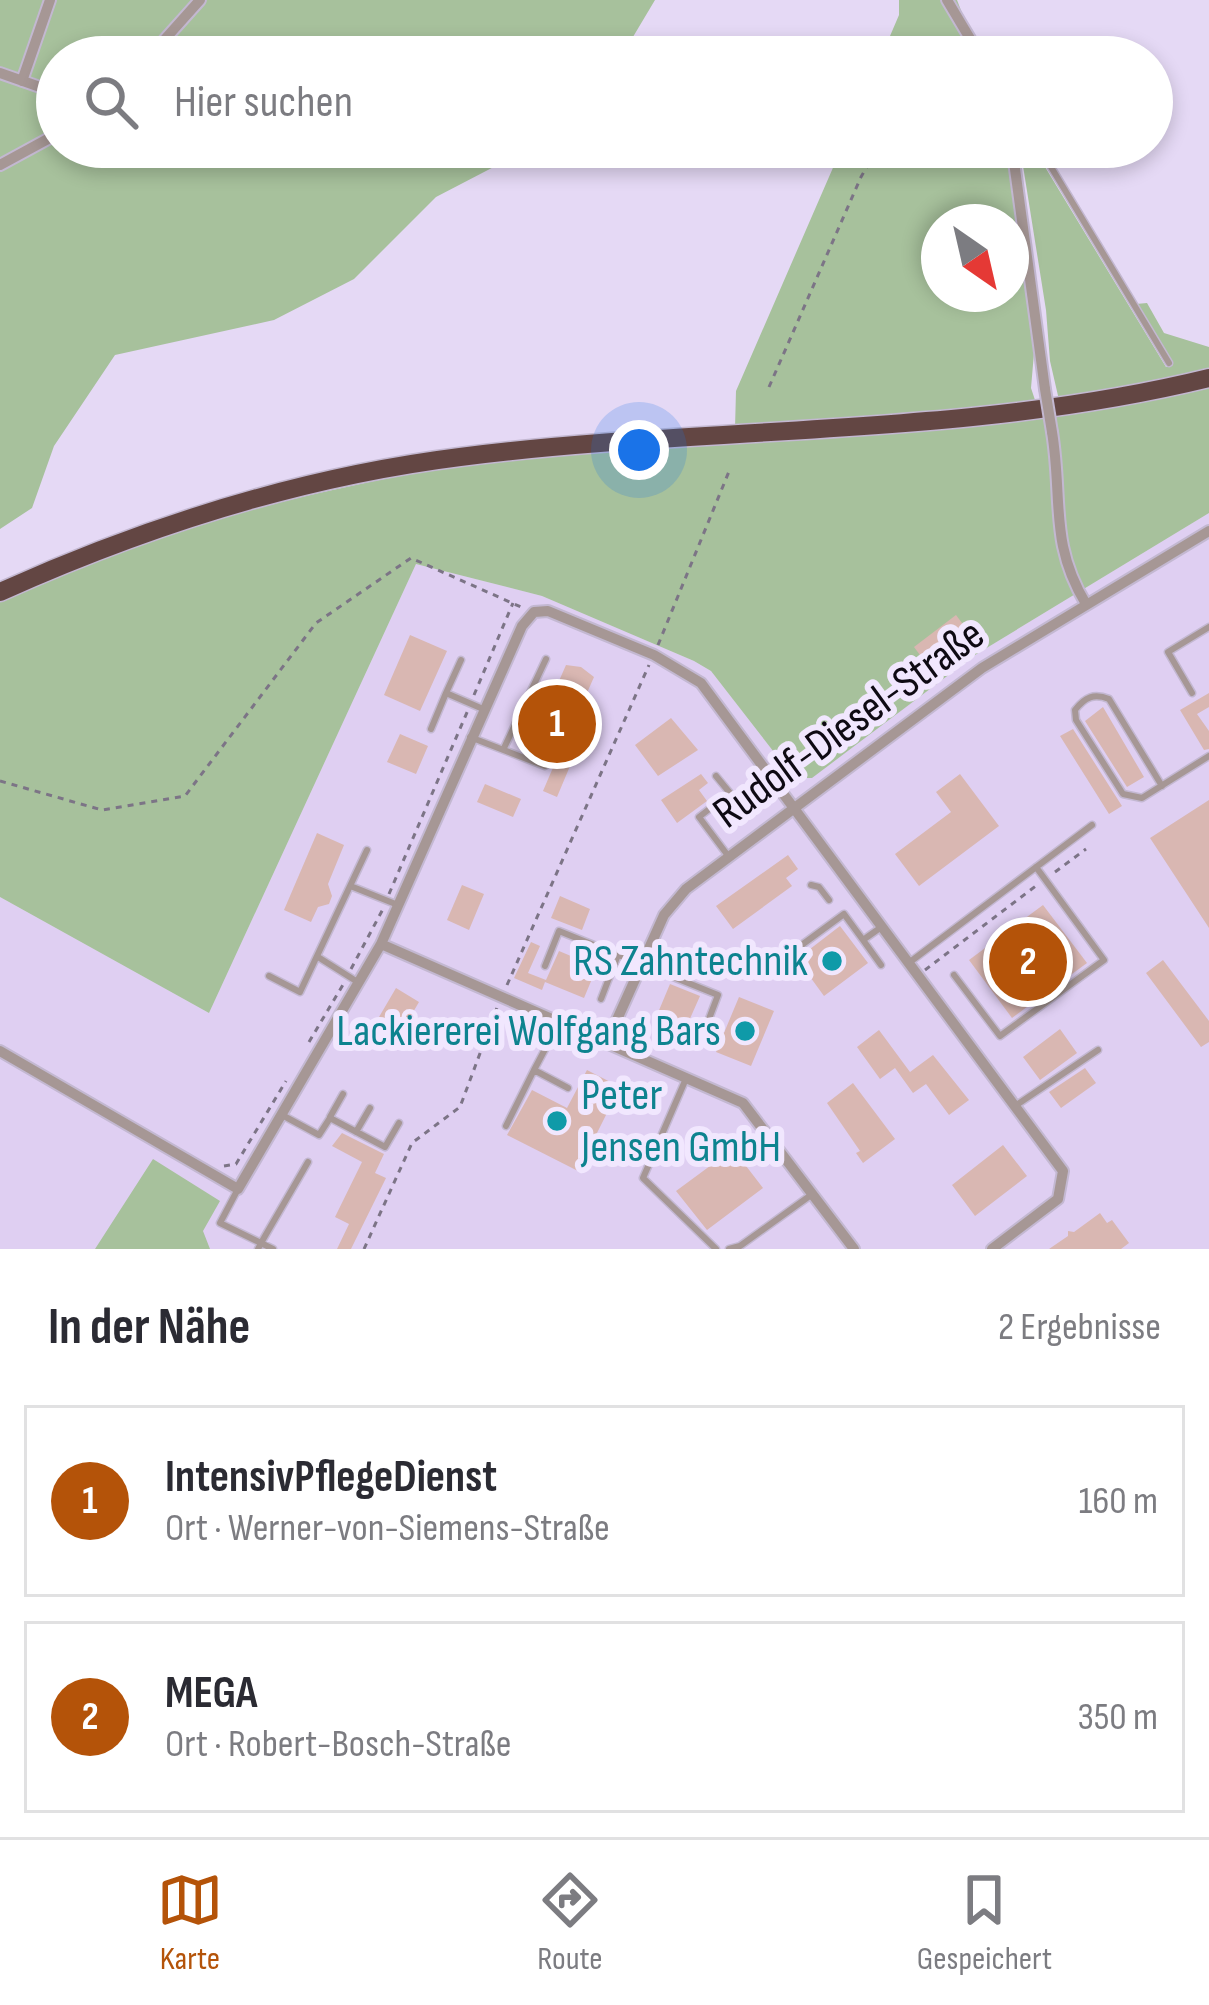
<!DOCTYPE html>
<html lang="de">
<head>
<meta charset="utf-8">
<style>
	:root { --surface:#fff; --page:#f7f7f7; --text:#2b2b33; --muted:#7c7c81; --line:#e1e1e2; --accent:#b45309 }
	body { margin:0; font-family:"Sofia Sans Condensed",sans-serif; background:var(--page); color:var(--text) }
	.compass { position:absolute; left:921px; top:204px; width:108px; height:108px; border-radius:50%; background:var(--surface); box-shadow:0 6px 18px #0003; rotate:146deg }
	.you { position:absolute; left:639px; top:450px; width:42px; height:42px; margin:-30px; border:9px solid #fff; border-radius:50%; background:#1a73e8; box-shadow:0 0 0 18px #1a73e833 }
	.badge { display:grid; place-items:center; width:78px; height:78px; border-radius:50%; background:var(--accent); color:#fff; font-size:39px; font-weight:700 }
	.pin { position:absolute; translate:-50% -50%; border:6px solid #fff; box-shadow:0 3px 12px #0006 }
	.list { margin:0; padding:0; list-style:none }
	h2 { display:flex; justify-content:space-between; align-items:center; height:156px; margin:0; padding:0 48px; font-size:51px }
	h2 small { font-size:39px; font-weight:400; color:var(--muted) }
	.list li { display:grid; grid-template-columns:78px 1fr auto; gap:36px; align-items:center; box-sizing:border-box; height:192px; margin:0 24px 24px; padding:0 24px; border:3px solid var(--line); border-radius:0px }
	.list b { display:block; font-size:45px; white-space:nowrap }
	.list p { margin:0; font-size:39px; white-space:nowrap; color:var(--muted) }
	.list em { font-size:39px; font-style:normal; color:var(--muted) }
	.icon { flex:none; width:66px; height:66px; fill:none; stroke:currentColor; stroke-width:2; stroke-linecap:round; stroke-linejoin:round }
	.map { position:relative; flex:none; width:1209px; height:1249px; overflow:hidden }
	.search { position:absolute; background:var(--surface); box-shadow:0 6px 18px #0003; left:36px; right:36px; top:36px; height:132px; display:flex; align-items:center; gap:30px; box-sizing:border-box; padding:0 42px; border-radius:66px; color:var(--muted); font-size:45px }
	.sheet { height:588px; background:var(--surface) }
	nav { display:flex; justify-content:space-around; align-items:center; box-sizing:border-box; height:168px; border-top:3px solid var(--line); background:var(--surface); font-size:33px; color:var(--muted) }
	nav a { display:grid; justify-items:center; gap:6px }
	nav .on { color:var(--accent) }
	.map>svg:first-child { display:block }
	.built { fill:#dfcff2 }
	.green { fill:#a7c19c; fill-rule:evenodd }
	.building { fill:#d9b7b2 }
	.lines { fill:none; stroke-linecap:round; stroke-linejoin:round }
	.lane-casing { stroke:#c3b8d1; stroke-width:9 }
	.street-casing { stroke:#c3b8d1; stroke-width:14 }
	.highway-casing { stroke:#c3b8d1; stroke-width:21 }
	.path { stroke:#7c7486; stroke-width:3; stroke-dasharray:6 6; stroke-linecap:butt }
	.lane { stroke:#a69795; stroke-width:6 }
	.street { stroke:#a69795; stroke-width:10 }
	.highway { stroke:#634643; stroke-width:18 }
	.street-bridge-casing { stroke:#c3b8d1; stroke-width:14; stroke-linecap:butt }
	.street-bridge { stroke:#a69795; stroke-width:10 }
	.culture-dot { fill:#0f9aa8; stroke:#f1e7fe; stroke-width:4.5 }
	.labels { text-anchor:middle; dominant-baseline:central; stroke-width:12; stroke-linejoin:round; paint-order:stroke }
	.street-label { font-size:45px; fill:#0e0a13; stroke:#f1e7fe }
	.culture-label { font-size:45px; fill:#0d838f; stroke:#f1e7fe; text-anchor:end }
</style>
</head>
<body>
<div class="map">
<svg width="1209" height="1249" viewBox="0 0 1209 1249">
	<rect width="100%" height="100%" fill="#e5d9f5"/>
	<path class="built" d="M1209,513V1249H0V897L209,1013L416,564L542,596L694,661L711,671L794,778L803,780L975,655Z"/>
	<path class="green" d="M0,0H655L621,57H57V147H532L436,197L354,279L274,320L115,355L54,446L32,508L0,529Z
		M899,0H957L979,57H881L899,15Z
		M842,147H1006L1034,353L1031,388L1036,403L735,428L736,391ZM939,222H1011V294H939Z
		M1020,147H1033L1166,367L1173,365L1136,304L1147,303L1164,333L1209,347V372L1059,400L1050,361L1046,310Z
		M1209,386V513L975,655L812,778H794L711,671L694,661L542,596L416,564L209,1013L0,897V602C158,527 322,486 494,460Z
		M153,1159L220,1201L203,1231L210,1249H95Z"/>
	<path class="building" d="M956,615L980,647L938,679L914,647Z
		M410,635L447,651L420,711L384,695Z
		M566,665L581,667L594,677L583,702L586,708L579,711L568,738L547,748L546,743L535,738L551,700L548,693L555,690Z
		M1209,693V707L1197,714L1209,731V749L1204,750L1180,710Z
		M1103,707L1144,777L1127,787L1085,721Z
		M671,718L698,750L658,776L635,745Z
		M1073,729L1122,806L1109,814L1060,736Z
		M400,734L428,746L416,774L387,762Z
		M564,742L578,747L557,797L543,791Z
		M701,774L708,783L699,790L707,801L677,823L661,800Z
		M960,774L999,826L919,886L895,854L951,812L936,792Z
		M485,784L521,799L513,817L477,802Z
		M1209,800V928L1150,838Z
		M317,833L344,845L328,884L332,896L329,904L318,907L311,922L284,910Z
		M788,855L798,869L786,878L792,886L733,929L716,906Z
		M462,885L484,894L469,930L447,920Z
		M560,896L590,909L582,930L551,918Z
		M1043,905L1087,963L1012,1018L969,960Z
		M840,926L868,963L824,996L797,959Z
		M531,942L540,946L528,973L546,980L559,951L597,967L584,998L545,982L542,990L514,978Z
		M1163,960L1209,1021V1042L1201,1047L1146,973Z
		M670,984L700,996L681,1039L652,1027Z
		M396,988L419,1002L402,1031L379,1017Z
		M739,997L774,1011L751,1066L716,1052Z
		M1060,1029L1077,1053L1040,1080L1023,1057Z
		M879,1030L910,1072L933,1055L969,1100L949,1115L926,1084L913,1093L895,1068L880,1079L857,1047Z
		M1085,1068L1096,1083L1061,1108L1049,1092Z
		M587,1070L620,1087L578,1171L507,1135L532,1090L567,1108Z
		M853,1083L895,1139L863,1163L856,1153L860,1151L827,1103Z
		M342,1133L384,1154L375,1173L386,1178L351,1249H337L349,1224L335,1217L362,1162L332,1146Z
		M1003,1145L1027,1176L975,1216L952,1185Z
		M733,1149L763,1188L707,1230L676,1191Z
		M1100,1213L1107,1223L1112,1220L1129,1243L1121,1249H1049L1068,1236V1231L1074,1232Z"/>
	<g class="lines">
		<g class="lane-casing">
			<path id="lane" d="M1039,147L1169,363
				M446,693L461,660
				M1192,693L1168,652L1209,627
				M431,729L446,693L483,709
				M470,737L545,766
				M504,748L546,659
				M716,776L730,793L699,817L729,857
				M1162,786L1109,699C1094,693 1085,697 1075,710L1076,720L1123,794L1142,798L1209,756
				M811,885L819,887L829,900
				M353,887L398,905
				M863,940L881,965
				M788,955L844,914L863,940L880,928
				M318,957L356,981
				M910,962L1092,825
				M545,966L559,931L718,995L701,1040
				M954,975L1000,1036L1104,960L1036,867
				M269,976L300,992L367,850
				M601,999L618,955
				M559,1023L534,1070L568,1088
				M685,1081L643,1178L716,1249
				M1015,1106L1098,1050
				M282,1115L319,1135L330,1118L385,1147L399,1123
				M330,1117L343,1094
				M506,1126L534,1070
				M356,1132L370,1108
				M238,1189L220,1223L261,1243L308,1162
				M258,1249L261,1243L273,1249
				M729,1249L740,1246L811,1195"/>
		</g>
		<g class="street-casing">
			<path id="street" d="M947,0L981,57
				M149,57L200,0
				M0,73L57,93
				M22,81L50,0
				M1012,147L1045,389
				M0,165L57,134
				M1052,432C1063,499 1049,543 1086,604
				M381,944L743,1103L854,1249
				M606,1044L664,915L686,889L982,668L1209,531
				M0,1051L238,1189L381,944L522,626L534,612L548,611L654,655L701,683L1063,1171L1058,1199L992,1249"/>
		</g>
		<g class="highway-casing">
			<path id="highway" d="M0,592C147,526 300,477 460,457C709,425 964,438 1209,378"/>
		</g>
		<path class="path" d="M941,57L957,44
			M769,387L861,177L878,147
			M658,645L730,469
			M474,695L513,603
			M0,781L102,810L185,796L316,623L411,558L521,607
			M1055,872L1086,849
			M389,894L468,710
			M351,969L383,909
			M925,970L1037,885
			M507,985L649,665
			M309,1042L344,983
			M224,1166L236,1164L286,1081
			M364,1249L412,1143L460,1107L498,1005"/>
		<use href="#lane" class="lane"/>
		<use href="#street" class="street"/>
		<use href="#highway" class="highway"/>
		<g class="street-bridge-casing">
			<path id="street-bridge" d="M1045,389L1052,432"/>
		</g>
		<use href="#street-bridge" class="street-bridge"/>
	</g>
	<g class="culture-dot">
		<circle cx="832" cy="961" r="12"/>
		<circle cx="745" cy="1031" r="12"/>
		<circle cx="557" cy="1121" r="12"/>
	</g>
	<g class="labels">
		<g class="street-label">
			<text transform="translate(849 724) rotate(-36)">Rudolf-Diesel-Straße</text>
		</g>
		<g class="culture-label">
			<text x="808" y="961">RS Zahntechnik</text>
			<text x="721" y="1031">Lackiererei Wolfgang Bars</text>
			<text x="581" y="1095" text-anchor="start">Peter<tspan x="581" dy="52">Jensen GmbH</tspan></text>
		</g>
	</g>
</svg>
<svg class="compass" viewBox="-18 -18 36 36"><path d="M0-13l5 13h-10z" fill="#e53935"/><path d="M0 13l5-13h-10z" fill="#7c7c81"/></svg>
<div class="you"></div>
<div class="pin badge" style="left:557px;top:724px">1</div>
<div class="pin badge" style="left:1028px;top:962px">2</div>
<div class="search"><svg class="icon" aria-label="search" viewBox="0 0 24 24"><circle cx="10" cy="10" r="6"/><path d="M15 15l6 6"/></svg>Hier suchen</div>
</div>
<section class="sheet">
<h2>In der Nähe<small>2 Ergebnisse</small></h2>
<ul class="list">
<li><span class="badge">1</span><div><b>IntensivPflegeDienst</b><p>Ort · Werner-von-Siemens-Straße</p></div><em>160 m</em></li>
<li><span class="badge">2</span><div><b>MEGA</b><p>Ort · Robert-Bosch-Straße</p></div><em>350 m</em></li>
</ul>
</section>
<nav>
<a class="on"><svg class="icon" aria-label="map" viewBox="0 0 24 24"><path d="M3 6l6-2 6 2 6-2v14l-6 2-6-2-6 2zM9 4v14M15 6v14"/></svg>Karte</a>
<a><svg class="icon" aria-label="directions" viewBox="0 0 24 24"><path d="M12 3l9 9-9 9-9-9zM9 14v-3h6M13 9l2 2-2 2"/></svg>Route</a>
<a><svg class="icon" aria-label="saved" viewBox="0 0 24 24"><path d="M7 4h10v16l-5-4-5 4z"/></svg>Gespeichert</a>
</nav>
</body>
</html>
